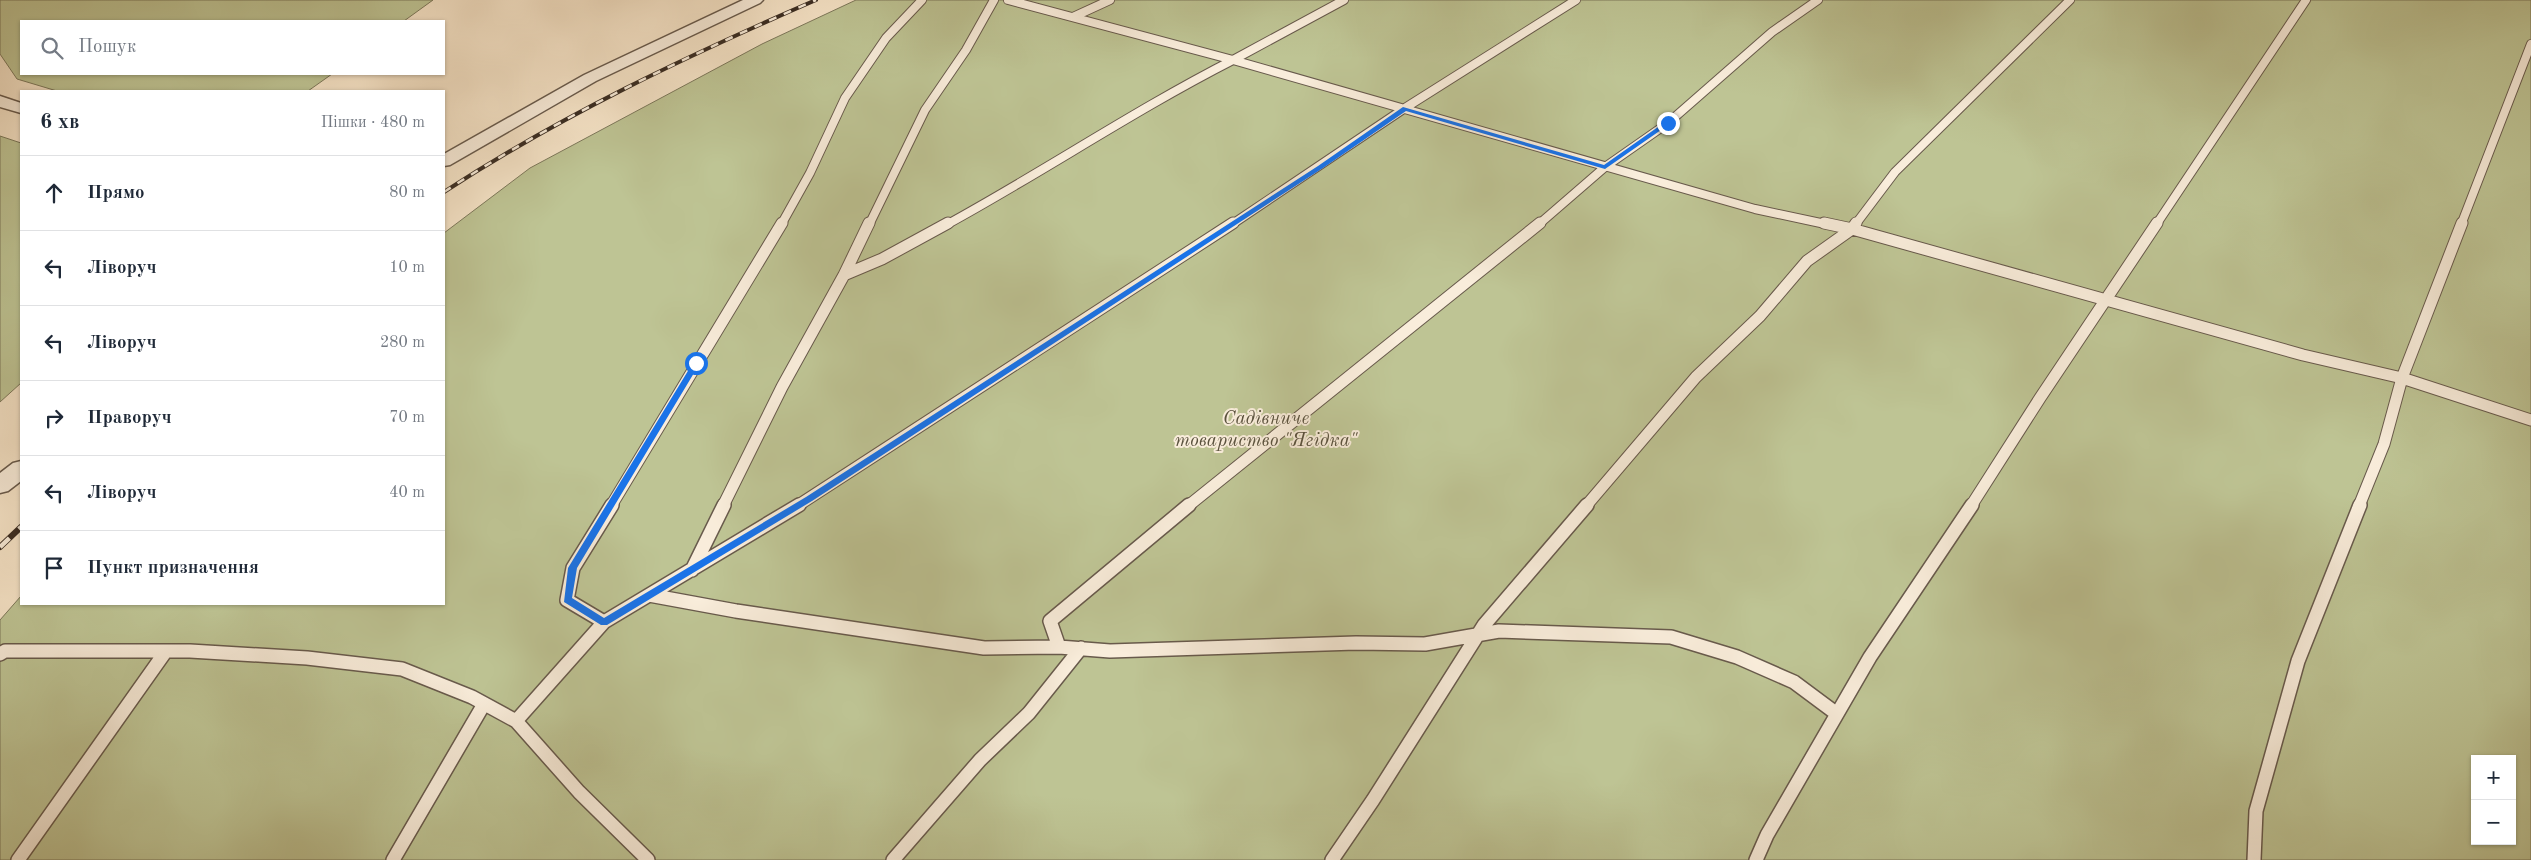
<!DOCTYPE html>
<html lang="uk">
<head>
<meta charset="utf-8">
<style>
	:root { --surface:#fff; --page:#f6f6f7; --text:#1f2937; --muted:#747a83; --line:#e0e1e3 }
	body { margin:0; font-family:"Old Standard TT",serif; background:var(--page); color:var(--text) }
	.controls { position:absolute; right:15px; bottom:15px; display:grid; overflow:hidden; border-radius:0px; box-shadow:0 1px 4px #0004 }
	.controls button { width:45px; height:45px; display:grid; place-items:center; padding:0; border:0; border-bottom:1px solid var(--line); background:var(--surface); color:var(--text); font:25px sans-serif }
	.stop { position:absolute; width:15px; height:15px; margin:-11px; border:4px solid #1a73e8; border-radius:50%; background:#fff }
	.stop.end { background:#1a73e8; border-color:#fff; box-shadow:0 1px 5px #0008 }
	.list { margin:0; padding:0; list-style:none }
	h2 { display:flex; justify-content:space-between; align-items:center; height:65px; margin:0; padding:0 20px; font-size:21px }
	h2 small { font-size:16px; font-weight:400; color:var(--muted) }
	.list li { display:grid; grid-template-columns:32px 1fr auto; gap:15px; align-items:center; box-sizing:border-box; height:75px; padding:0 20px; border-top:1px solid var(--line) }
	.list b { display:block; font-size:19px; white-space:nowrap }
	.list em { font-size:16px; font-style:normal; color:var(--muted) }
	.icon { flex:none; width:28px; height:28px; fill:none; stroke:currentColor; stroke-width:2; stroke-linecap:round; stroke-linejoin:round }
	.map { position:relative; flex:none; width:2531px; height:860px; overflow:hidden }
	.search { position:absolute; background:var(--surface); box-shadow:0 1px 4px #0004; left:20px; top:20px; width:425px; height:55px; display:flex; align-items:center; gap:12px; box-sizing:border-box; padding:0 18px; border-radius:0px; color:var(--muted); font-size:19px }
	.panel { position:absolute; background:var(--surface); box-shadow:0 1px 4px #0004; left:20px; top:90px; width:425px; height:515px; border-radius:0px }
	.map>svg:first-child { display:block }
	.green { fill:#bec494; stroke:#7c785b; fill-rule:evenodd }
	.lines { fill:none; stroke-linecap:round; stroke-linejoin:round }
	.lane-far2-casing { stroke:#685a4c; stroke-width:10 }
	.lane-far1-casing { stroke:#685a4c; stroke-width:13 }
	.lane-casing { stroke:#685a4c; stroke-width:16 }
	.street-casing { stroke:#685a4c; stroke-width:3 }
	.lane-far2 { stroke:#f9eddb; stroke-width:8 }
	.lane-far1 { stroke:#f9eddb; stroke-width:11 }
	.lane { stroke:#f9eddb; stroke-width:13 }
	.street { fill:#f9eddb; fill-rule:evenodd }
	.rail-far1-casing { stroke:#392c22; stroke-width:4 }
	.rail-casing { stroke:#392c22; stroke-width:6 }
	.rail-far1 { stroke:#f9eddb; stroke-width:2.5; stroke-dasharray:8; stroke-linecap:butt }
	.rail { stroke:#f9eddb; stroke-width:4.5; stroke-dasharray:13; stroke-linecap:butt }
	.route { fill:#1a73e8 }
	.labels { text-anchor:middle; dominant-baseline:central; stroke-width:4; stroke-linejoin:round; paint-order:stroke }
	.park-label { font-size:19px; font-style:italic; fill:#5a523e; stroke:#f9eddb }
</style>
</head>
<body>
<div class="map">
<svg width="2531" height="860" viewBox="0 0 2531 860">
	<rect width="100%" height="100%" fill="#f6e4c8"/>
	<filter id="stains"><feTurbulence type="fractalNoise" baseFrequency=".004" numOctaves="4"/><feColorMatrix values="0 0 0 0 .2 0 0 0 0 .09 0 0 0 0 .02 0 0 0 .5 -.17"/></filter>
	<radialGradient id="worn" r=".72"><stop offset=".6" stop-color="#630" stop-opacity="0"/><stop offset="1" stop-color="#630" stop-opacity=".3"/></radialGradient>
	<path class="green" d="M0,0H433L404,21H21V74H332L308,91H57L17,79L0,54Z
		M856,0H2531V860H0V620L21,596V604H444V233L530,168L762,44ZM2475,759H2512V841H2475Z
		M0,136L21,143V383L0,402Z"/>
	<g class="lines">
		<g class="lane-far2-casing">
			<path id="lane-far2" d="M1008,0L1233,60L1344,0
				M1073,17L1110,0
				M781,225L810,173L845,98L886,38L922,0
				M869,225L925,110L966,50L994,0
				M946,225C1043,172 1135,110 1233,60L1755,209L1830,225
				M1231,225L1405,108L1576,0
				M1538,225L1605,167L1668,123L1772,32L1818,0
				M1855,225L1895,172L2070,0
				M2156,225L2306,0
				M2461,225L2531,44"/>
		</g>
		<g class="lane-far1-casing">
			<path id="lane-far1" d="M1824,223L1852,229L2303,355L2402,378L2384,444L2359,506
				M2462,223L2402,378L2531,420
				M844,275L869,223
				M611,506L782,223
				M723,506L782,387L844,275L882,259L948,223
				M797,506L1233,223
				M1188,506L1540,223
				M1586,506L1696,377L1760,316L1807,261L1852,229L1856,223
				M1971,506L2040,398L2157,223"/>
		</g>
		<g class="lane-casing">
			<path id="lane" d="M1189,505L1050,621L1059,647L1110,651L1356,643L1425,644L1499,631L1671,637L1737,657L1794,682L1837,714
				M692,570L724,505
				M649,595L736,611L984,648L1059,647
				M604,622L567,600L573,568L612,505
				M0,654L5,651H190L307,658L402,669L472,697L516,721
				M18,860L166,651
				M393,860L484,704
				M648,860L579,792L516,721L604,622L799,505
				M893,860L980,760L1029,713L1081,648
				M1332,860L1373,800L1484,625L1587,505
				M1756,860L1767,835L1870,657L1972,505
				M2254,860L2256,811L2298,661L2360,505"/>
		</g>
		<g class="street-casing">
			<path id="street" d="M743,0H763L760,3L596,81L450,165L444,166V154L584,75Z
				M0,96L21,103V113L0,107Z
				M21,461V481L8,491L0,493V473L13,463Z"/>
		</g>
		<use href="#lane-far2" class="lane-far2"/>
		<use href="#lane-far1" class="lane-far1"/>
		<use href="#lane" class="lane"/>
		<use href="#street" class="street"/>
		<g class="rail-far1-casing">
			<path id="rail-far1" d="M444,192C562,115 687,56 816,0"/>
		</g>
		<g class="rail-casing">
			<path id="rail" d="M0,547L21,527"/>
		</g>
		<use href="#rail-far1" class="rail-far1"/>
		<use href="#rail" class="rail"/>
	</g>
	<path class="route" d="M1403,107L1604,165L1665,122L1671,123L1605,169L1406,111L1323,168L812,501L607,625H601L564,602L568,568L694,361L700,363L577,568L572,598L604,618L806,497L1318,166Z"/>
	<g class="labels">
		<g class="park-label">
			<text x="1266" y="419">Садівниче<tspan x="1266" dy="22">товариство "Ягідка"</tspan></text>
		</g>
	</g>
	<rect width="100%" height="100%" filter="url(#stains)"/>
	<rect width="100%" height="100%" fill="url(#worn)"/>
</svg>
<div class="controls">
<button>+</button>
<button>−</button>
</div>
<div class="stop" style="left:696px;top:363px"></div>
<div class="stop end" style="left:1668px;top:123px"></div>
<div class="search"><svg class="icon" aria-label="search" viewBox="0 0 24 24"><circle cx="10" cy="10" r="6"/><path d="M15 15l6 6"/></svg>Пошук</div>
<section class="panel">
<h2>6 хв<small>Пішки · 480 m</small></h2>
<ul class="list">
<li><svg class="icon" aria-label="ahead" viewBox="0 0 24 24"><path d="M12 20V5M6 11l6-6 6 6"/></svg><div><b>Прямо</b></div><em>80 m</em></li>
<li><svg class="icon" aria-label="left" viewBox="0 0 24 24"><path d="M17 20v-9H6M10 6l-5 5 5 5"/></svg><div><b>Ліворуч</b></div><em>10 m</em></li>
<li><svg class="icon" aria-label="left" viewBox="0 0 24 24"><path d="M17 20v-9H6M10 6l-5 5 5 5"/></svg><div><b>Ліворуч</b></div><em>280 m</em></li>
<li><svg class="icon" aria-label="right" viewBox="0 0 24 24"><path d="M7 20v-9h11M14 6l5 5-5 5"/></svg><div><b>Праворуч</b></div><em>70 m</em></li>
<li><svg class="icon" aria-label="left" viewBox="0 0 24 24"><path d="M17 20v-9H6M10 6l-5 5 5 5"/></svg><div><b>Ліворуч</b></div><em>40 m</em></li>
<li><svg class="icon" aria-label="arrive" viewBox="0 0 24 24"><path d="M6 21V4h12l-3 4 3 4H6"/></svg><div><b>Пункт призначення</b></div></li>
</ul>
</section>
</div>
</body>
</html>
